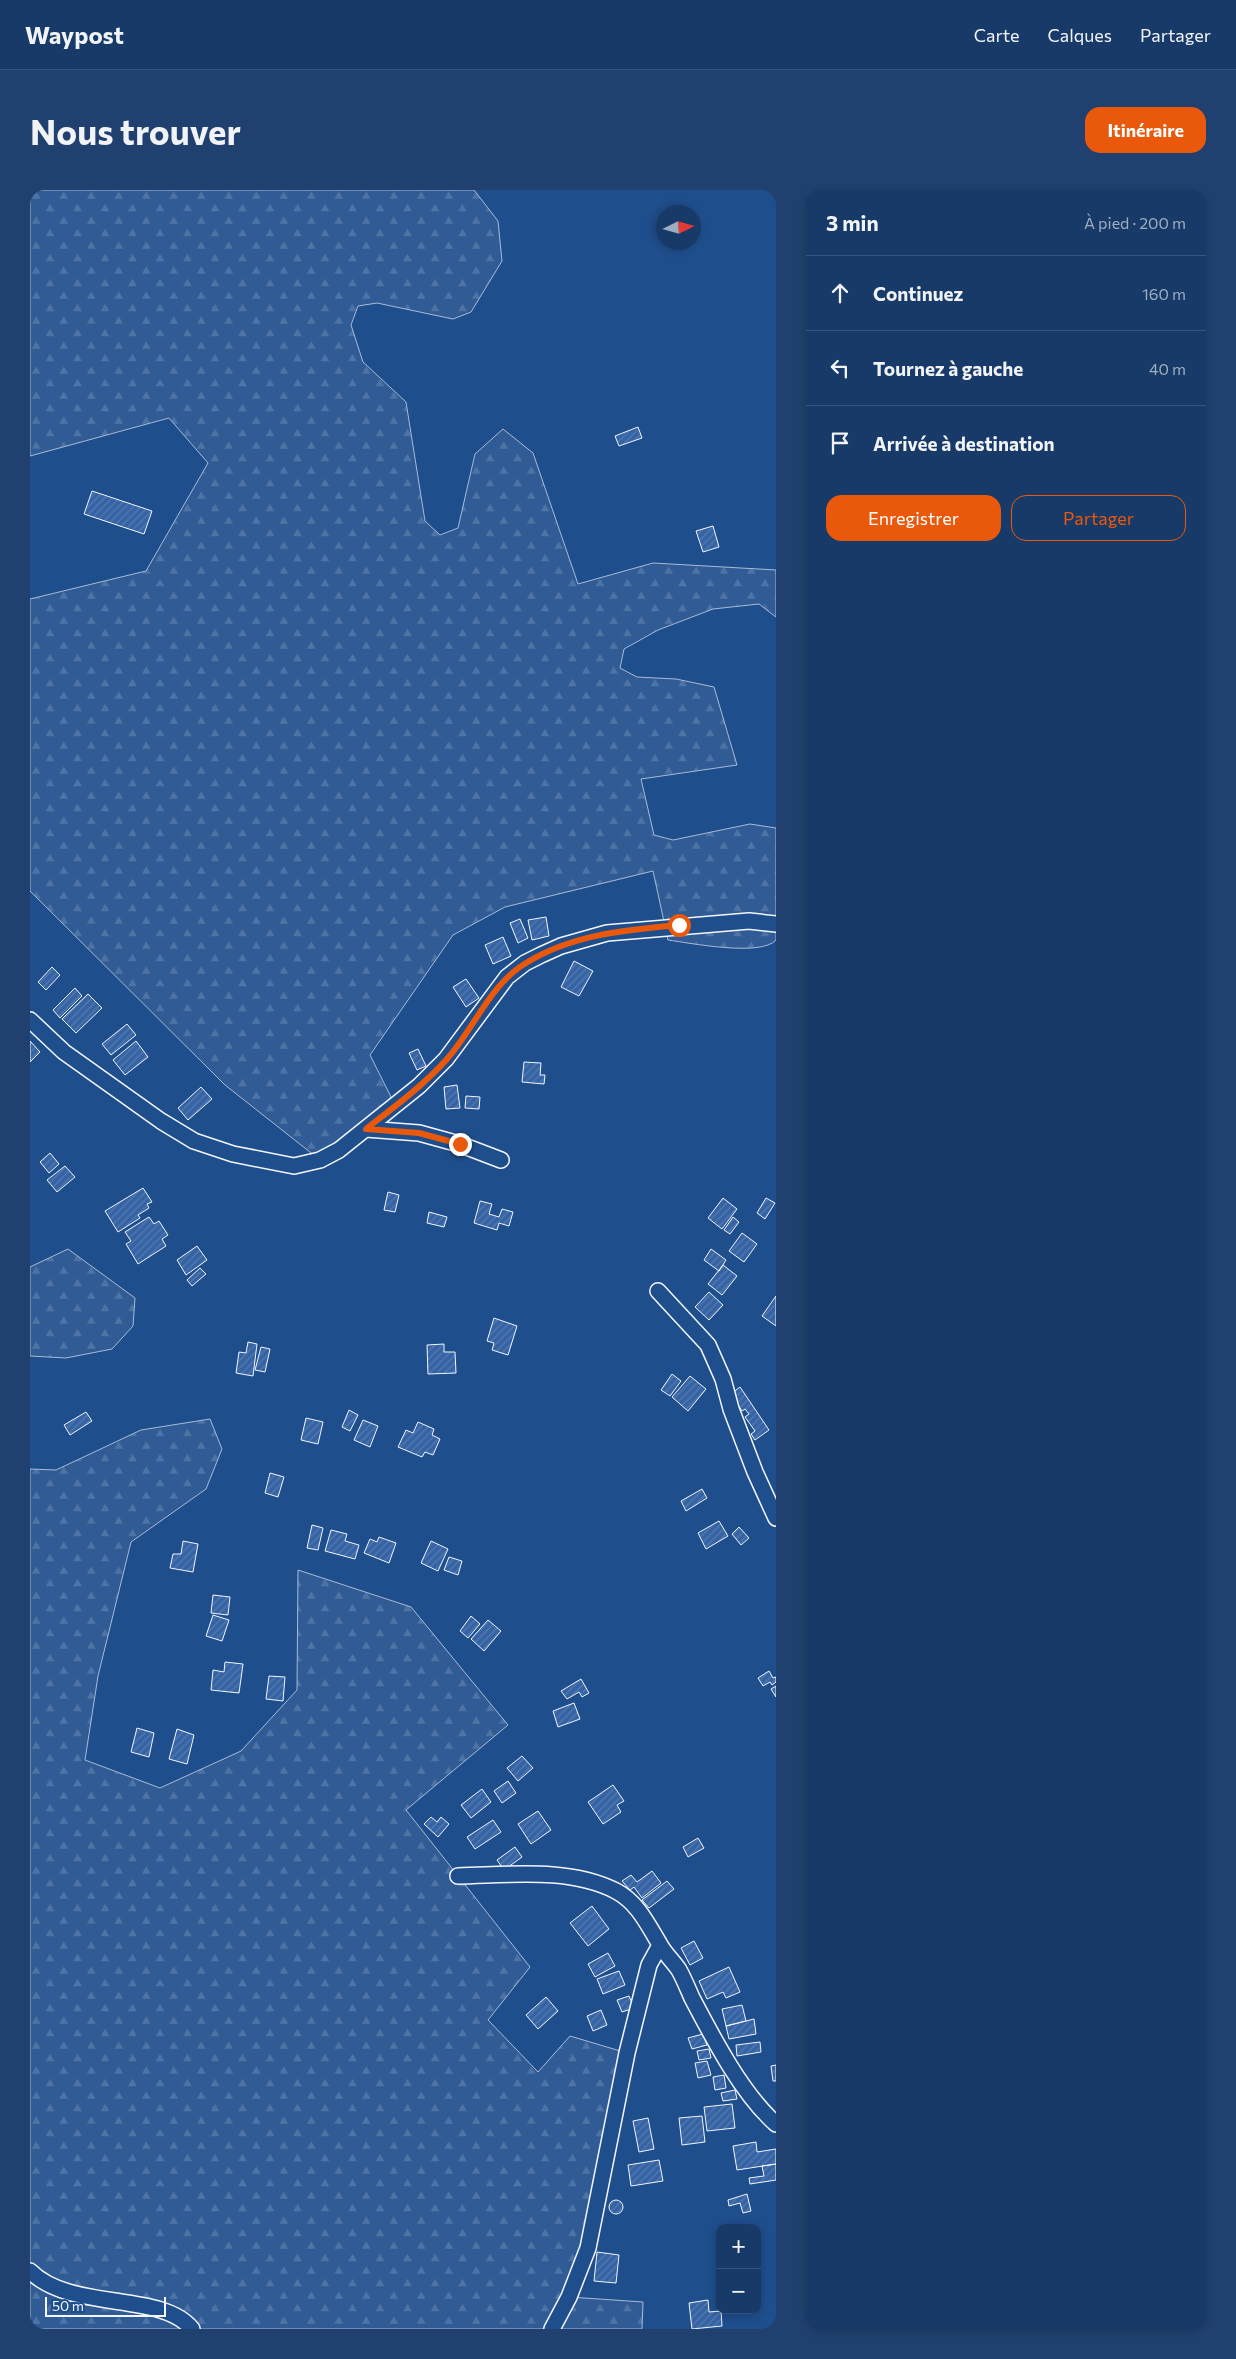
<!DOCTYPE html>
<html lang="fr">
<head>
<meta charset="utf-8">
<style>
	:root { --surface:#173a69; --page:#20416f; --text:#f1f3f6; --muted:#9eadc0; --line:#36547d; --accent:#ea580c }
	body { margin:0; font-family:Commissioner,sans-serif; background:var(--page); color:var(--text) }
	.controls { position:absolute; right:15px; bottom:15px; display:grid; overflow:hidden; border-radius:10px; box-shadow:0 2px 8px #0003 }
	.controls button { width:45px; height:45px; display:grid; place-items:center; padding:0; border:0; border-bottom:1px solid var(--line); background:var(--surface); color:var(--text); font:25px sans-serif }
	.compass { position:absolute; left:626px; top:15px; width:45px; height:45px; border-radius:50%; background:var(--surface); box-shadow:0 2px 8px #0003; rotate:85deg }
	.scale { position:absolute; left:15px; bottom:12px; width:121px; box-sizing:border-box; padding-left:5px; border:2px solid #f2f6ff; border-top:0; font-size:14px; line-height:18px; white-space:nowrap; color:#f2f6ff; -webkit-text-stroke:4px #1f4e8c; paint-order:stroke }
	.stop { position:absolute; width:15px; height:15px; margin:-11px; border:4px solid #ea580c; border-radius:50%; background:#fff }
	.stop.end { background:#ea580c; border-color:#fff; box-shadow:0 1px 5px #0008 }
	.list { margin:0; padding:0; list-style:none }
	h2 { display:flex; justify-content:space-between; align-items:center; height:65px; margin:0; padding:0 20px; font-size:21px }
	h2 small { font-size:16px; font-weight:400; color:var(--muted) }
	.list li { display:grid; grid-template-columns:32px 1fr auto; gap:15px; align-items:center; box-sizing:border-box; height:75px; padding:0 20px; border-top:1px solid var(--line) }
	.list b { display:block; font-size:19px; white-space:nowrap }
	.list em { font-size:16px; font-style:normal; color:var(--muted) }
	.actions { display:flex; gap:10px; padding:15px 20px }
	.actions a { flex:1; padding:11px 0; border:1px solid var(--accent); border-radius:15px; text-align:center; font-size:18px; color:var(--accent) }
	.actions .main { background:var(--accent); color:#fff }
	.icon { flex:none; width:28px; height:28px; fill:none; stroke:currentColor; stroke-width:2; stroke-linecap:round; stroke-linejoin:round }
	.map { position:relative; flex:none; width:746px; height:2139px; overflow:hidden; border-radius:15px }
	header { display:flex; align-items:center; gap:30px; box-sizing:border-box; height:70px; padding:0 25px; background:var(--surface); border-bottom:1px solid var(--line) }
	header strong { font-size:24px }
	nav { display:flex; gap:28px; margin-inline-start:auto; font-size:18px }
	.intro { display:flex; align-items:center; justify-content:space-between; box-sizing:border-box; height:120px; padding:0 30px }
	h1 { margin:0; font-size:35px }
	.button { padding:12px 22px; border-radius:15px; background:var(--accent); color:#fff; font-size:18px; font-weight:700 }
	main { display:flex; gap:30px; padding:0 30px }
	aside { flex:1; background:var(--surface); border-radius:15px; box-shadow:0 2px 8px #0003 }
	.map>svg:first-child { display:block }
	.forest { fill:url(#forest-firs); stroke:#a8bbd7 }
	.building { fill:url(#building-hatch); stroke:#f2f6ff }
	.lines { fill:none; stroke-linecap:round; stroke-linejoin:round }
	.street-casing { stroke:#f2f6ff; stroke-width:18 }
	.street { stroke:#1f4e8c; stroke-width:15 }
	.route { stroke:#ea580c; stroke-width:6 }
</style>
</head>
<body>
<header>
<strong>Waypost</strong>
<nav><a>Carte</a><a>Calques</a><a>Partager</a></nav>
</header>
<div class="intro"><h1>Nous trouver</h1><a class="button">Itinéraire</a></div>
<main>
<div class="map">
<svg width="746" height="2139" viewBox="0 0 746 2139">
	<defs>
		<pattern id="forest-firs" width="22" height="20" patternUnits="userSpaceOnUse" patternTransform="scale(1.25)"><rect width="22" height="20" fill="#305b95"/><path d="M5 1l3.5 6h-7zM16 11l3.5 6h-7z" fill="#4e73a5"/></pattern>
		<pattern id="building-hatch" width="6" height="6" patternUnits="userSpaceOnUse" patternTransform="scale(1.25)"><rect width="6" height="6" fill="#3563a3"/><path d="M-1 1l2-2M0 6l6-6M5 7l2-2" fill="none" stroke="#537ab1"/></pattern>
	</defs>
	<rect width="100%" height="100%" fill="#1f4e8c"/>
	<path class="forest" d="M0,0H444L468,31L472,71L441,122L423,129L347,113L328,116L321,135L333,172L376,212L395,331L410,345L428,338L445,264L473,239L503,263L548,394L623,373L746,380V427L729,414L683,419L628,440L594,459L590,478L607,487L646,489L684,497L707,575L611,589L624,645L643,650L720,634L746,638V750C731,767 660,753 638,750L623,681L475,717L423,745L340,865L365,915L290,970L195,895L0,701V409L116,381L178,273L139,228L0,266Z
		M38,1059L105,1108L103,1136L82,1159L36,1168L0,1166V1077Z
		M180,1229L192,1259L176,1299L101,1352L68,1486L55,1570L130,1598L211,1561L267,1500L268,1380L381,1417L478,1535L376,1620L500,1777L458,1830L508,1882L540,1846L597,1863L540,2107L613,2112L612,2139H0V1279L26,1280L111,1240Z"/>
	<path class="building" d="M608,237L612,248L589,256L585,246Z
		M62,301L122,321L114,344L54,324Z
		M683,336L689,357L673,362L666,341Z
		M516,727L519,746L502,750L498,730Z
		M490,729L498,748L488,753L480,733Z
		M473,747L481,766L463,774L455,755Z
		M544,771L563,781L549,806L531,797Z
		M22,777L30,785L16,800L8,792Z
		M436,789L449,808L436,817L423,797Z
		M45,798L52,806L30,828L23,820Z
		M58,804L72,818L46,843L32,829Z
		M97,834L106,845L81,865L72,854Z
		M0,851L10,862L0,872Z
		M106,851L118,867L95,885L83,870Z
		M388,859L396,876L387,880L379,863Z
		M494,872L511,873L510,885H515L514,894L492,892Z
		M427,895L430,918L416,919L414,897Z
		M171,897L182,909L158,930L148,918Z
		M436,906L450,907L449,919L435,918Z
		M20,963L29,974L19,983L10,972Z
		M35,976L45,987L27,1002L17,990Z
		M113,998L122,1012L117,1014L119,1018L108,1025L110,1028L88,1042L75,1021Z
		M358,1002L369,1005L365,1022L354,1020Z
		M693,1008L707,1019L692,1039L678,1028Z
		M736,1008L745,1013L735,1029L727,1023Z
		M450,1011L462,1014L459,1024L469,1027L472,1019L483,1022L479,1036L469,1033L467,1040L444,1033Z
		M399,1022L417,1027L414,1037L397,1033Z
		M119,1027L124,1034L129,1031L138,1045L132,1049L136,1056L108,1074L96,1054L101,1051L95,1042Z
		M703,1027L709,1032L700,1044L694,1040Z
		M712,1043L727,1054L714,1072L699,1061Z
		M167,1056L177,1070L156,1085L147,1070Z
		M681,1059L696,1070L689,1081L674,1070Z
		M693,1075L707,1086L692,1105L678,1094Z
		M170,1078L176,1084L162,1096L157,1090Z
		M679,1102L693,1115L679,1130L665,1117Z
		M746,1106V1136L732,1126Z
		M464,1128L487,1136L478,1165L462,1160L464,1153L457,1151Z
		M218,1152L227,1154L223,1186L206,1183L209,1162L216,1163Z
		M414,1154V1162H425L426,1183L398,1184L397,1155Z
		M231,1157L240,1159L235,1182L225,1180Z
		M642,1184L651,1191L640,1206L631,1200Z
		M660,1186L676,1199L658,1221L642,1207Z
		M710,1197L739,1240L725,1250L721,1244L725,1241L715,1227L719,1224L715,1219L712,1221L701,1204Z
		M319,1220L328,1225L320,1241L312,1237Z
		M56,1222L62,1231L40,1245L34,1235Z
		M276,1228L293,1232L288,1254L271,1250Z
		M333,1230L348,1236L340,1257L324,1250Z
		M388,1232L404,1239L402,1245L410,1249L403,1265L395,1262L392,1267L368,1257L376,1240L383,1243Z
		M240,1283L254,1287L248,1307L235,1303Z
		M672,1299L677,1308L656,1321L651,1311Z
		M689,1331L698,1346L676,1359L668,1343Z
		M282,1335L293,1338L288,1360L277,1358Z
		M709,1337L719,1348L711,1355L702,1344Z
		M301,1340L317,1344L315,1351L329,1355L325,1369L295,1361Z
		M349,1347L366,1353L359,1373L334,1363L340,1349L347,1352Z
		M153,1351L168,1354L163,1382L140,1378L143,1364H151Z
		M401,1351L418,1359L408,1381L391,1373Z
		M419,1367L432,1371L428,1385L414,1380Z
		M183,1405L200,1407L198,1425L181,1423Z
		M183,1425L199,1430L192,1451L176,1446Z
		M441,1426L450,1434L438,1448L430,1441Z
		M458,1430L471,1441L454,1461L441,1449Z
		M195,1472L213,1474L209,1503L181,1500L183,1480L194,1482Z
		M739,1481L743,1488L746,1487V1492L742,1495L740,1492L733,1496L728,1488Z
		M239,1486L255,1487L253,1511L236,1509Z
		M551,1489L559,1503L552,1507L549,1502L537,1509L531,1501Z
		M746,1496V1507L741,1499Z
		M544,1513L550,1529L528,1537L523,1521Z
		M107,1538L124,1543L119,1567L101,1562Z
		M147,1539L164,1545L157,1574L139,1569Z
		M492,1566L503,1578L488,1591L477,1578Z
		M478,1591L486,1603L472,1613L464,1601Z
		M583,1595L594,1611L587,1615L591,1622L573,1634L558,1612Z
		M452,1599L461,1612L441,1628L431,1615Z
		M508,1621L521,1640L501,1654L488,1634Z
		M401,1627L407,1632L411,1627L419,1634L408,1647L394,1634Z
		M463,1630L471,1642L445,1659L437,1647Z
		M668,1648L674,1658L658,1667L653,1657Z
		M485,1657L492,1667L474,1680L467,1670Z
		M622,1681L631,1693L612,1708L604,1697L600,1700L592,1691L601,1685L607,1692Z
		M637,1691L644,1699L619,1718L612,1710Z
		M562,1716L579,1739L558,1756L540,1733Z
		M664,1751L673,1768L660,1775L651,1758Z
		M578,1763L585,1776L565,1787L558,1774Z
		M699,1777L710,1802L696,1808L693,1802L677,1809L669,1791Z
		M589,1781L595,1795L573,1804L567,1789Z
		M599,1806L604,1818L592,1822L587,1810Z
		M516,1807L528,1821L508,1839L496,1825Z
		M712,1815L716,1831L696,1836L692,1819Z
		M571,1820L577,1835L563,1841L557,1826Z
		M724,1829L726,1844L699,1849L696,1836Z
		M673,1844L677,1855L662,1859L658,1848Z
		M730,1852L731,1862L707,1866L706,1855Z
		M679,1859L681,1868L669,1870L667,1861Z
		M677,1871L681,1885L668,1888L665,1873Z
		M746,1875V1891H743L741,1876Z
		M694,1885L696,1898L685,1900L683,1887Z
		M705,1900L707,1909L693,1911L691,1903Z
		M702,1914L705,1938L677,1941L674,1917Z
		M672,1926L675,1952L652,1955L649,1928Z
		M618,1928L624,1959L609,1962L603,1931Z
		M726,1952L727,1962L746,1959V1974L707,1980L703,1956Z
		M629,1970L633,1991L601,1996L598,1975Z
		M746,1974V1990L720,1994L719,1988L734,1986L732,1976Z
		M717,2004L721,2021L713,2023L710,2013L699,2016L698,2010Z
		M579 2017a7 7 0 1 1 14 0a7 7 0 1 1-14 0Z
		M567,2062L589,2065L586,2093L564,2091Z
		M678,2110L679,2122L691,2121L692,2136L662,2139L659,2113Z"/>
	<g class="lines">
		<g class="street-casing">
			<path id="street" d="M0,830L34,862L131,931L164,951L203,964L264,976L290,970L309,960L389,896L416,869L477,787L495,773L511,765L531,756L577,743L719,731L746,734
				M336,939L389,943L429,954L471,970
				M628,1101L678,1155L693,1189L701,1219L725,1282L746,1328
				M428,1686C479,1685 539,1677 586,1701C607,1712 617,1733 629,1753C634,1763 643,1771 649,1780C654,1789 658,1799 662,1808C683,1848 712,1904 746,1934
				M0,2081C41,2122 132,2101 162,2139
				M522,2139L539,2107L558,2058L597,1863L619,1775L630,1755"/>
		</g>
		<use href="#street" class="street"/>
	</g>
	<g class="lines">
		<path class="route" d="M430,954L389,943L336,939C364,917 393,896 417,869C444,839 460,794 496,773C543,744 596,740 649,735"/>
	</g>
</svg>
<div class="controls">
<button>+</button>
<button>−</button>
</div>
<svg class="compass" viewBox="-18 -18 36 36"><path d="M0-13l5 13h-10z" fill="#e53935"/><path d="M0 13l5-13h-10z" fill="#9eadc0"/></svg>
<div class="scale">50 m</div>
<div class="stop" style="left:649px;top:735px"></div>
<div class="stop end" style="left:430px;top:954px"></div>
</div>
<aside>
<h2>3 min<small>À pied · 200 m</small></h2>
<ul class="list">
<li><svg class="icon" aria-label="ahead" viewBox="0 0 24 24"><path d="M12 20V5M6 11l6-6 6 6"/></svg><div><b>Continuez</b></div><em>160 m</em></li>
<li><svg class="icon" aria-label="left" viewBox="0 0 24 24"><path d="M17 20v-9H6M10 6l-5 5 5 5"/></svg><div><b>Tournez à gauche</b></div><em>40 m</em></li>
<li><svg class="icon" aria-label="arrive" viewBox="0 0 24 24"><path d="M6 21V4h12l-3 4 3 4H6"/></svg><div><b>Arrivée à destination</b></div></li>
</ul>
<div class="actions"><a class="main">Enregistrer</a><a>Partager</a></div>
</aside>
</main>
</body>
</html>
